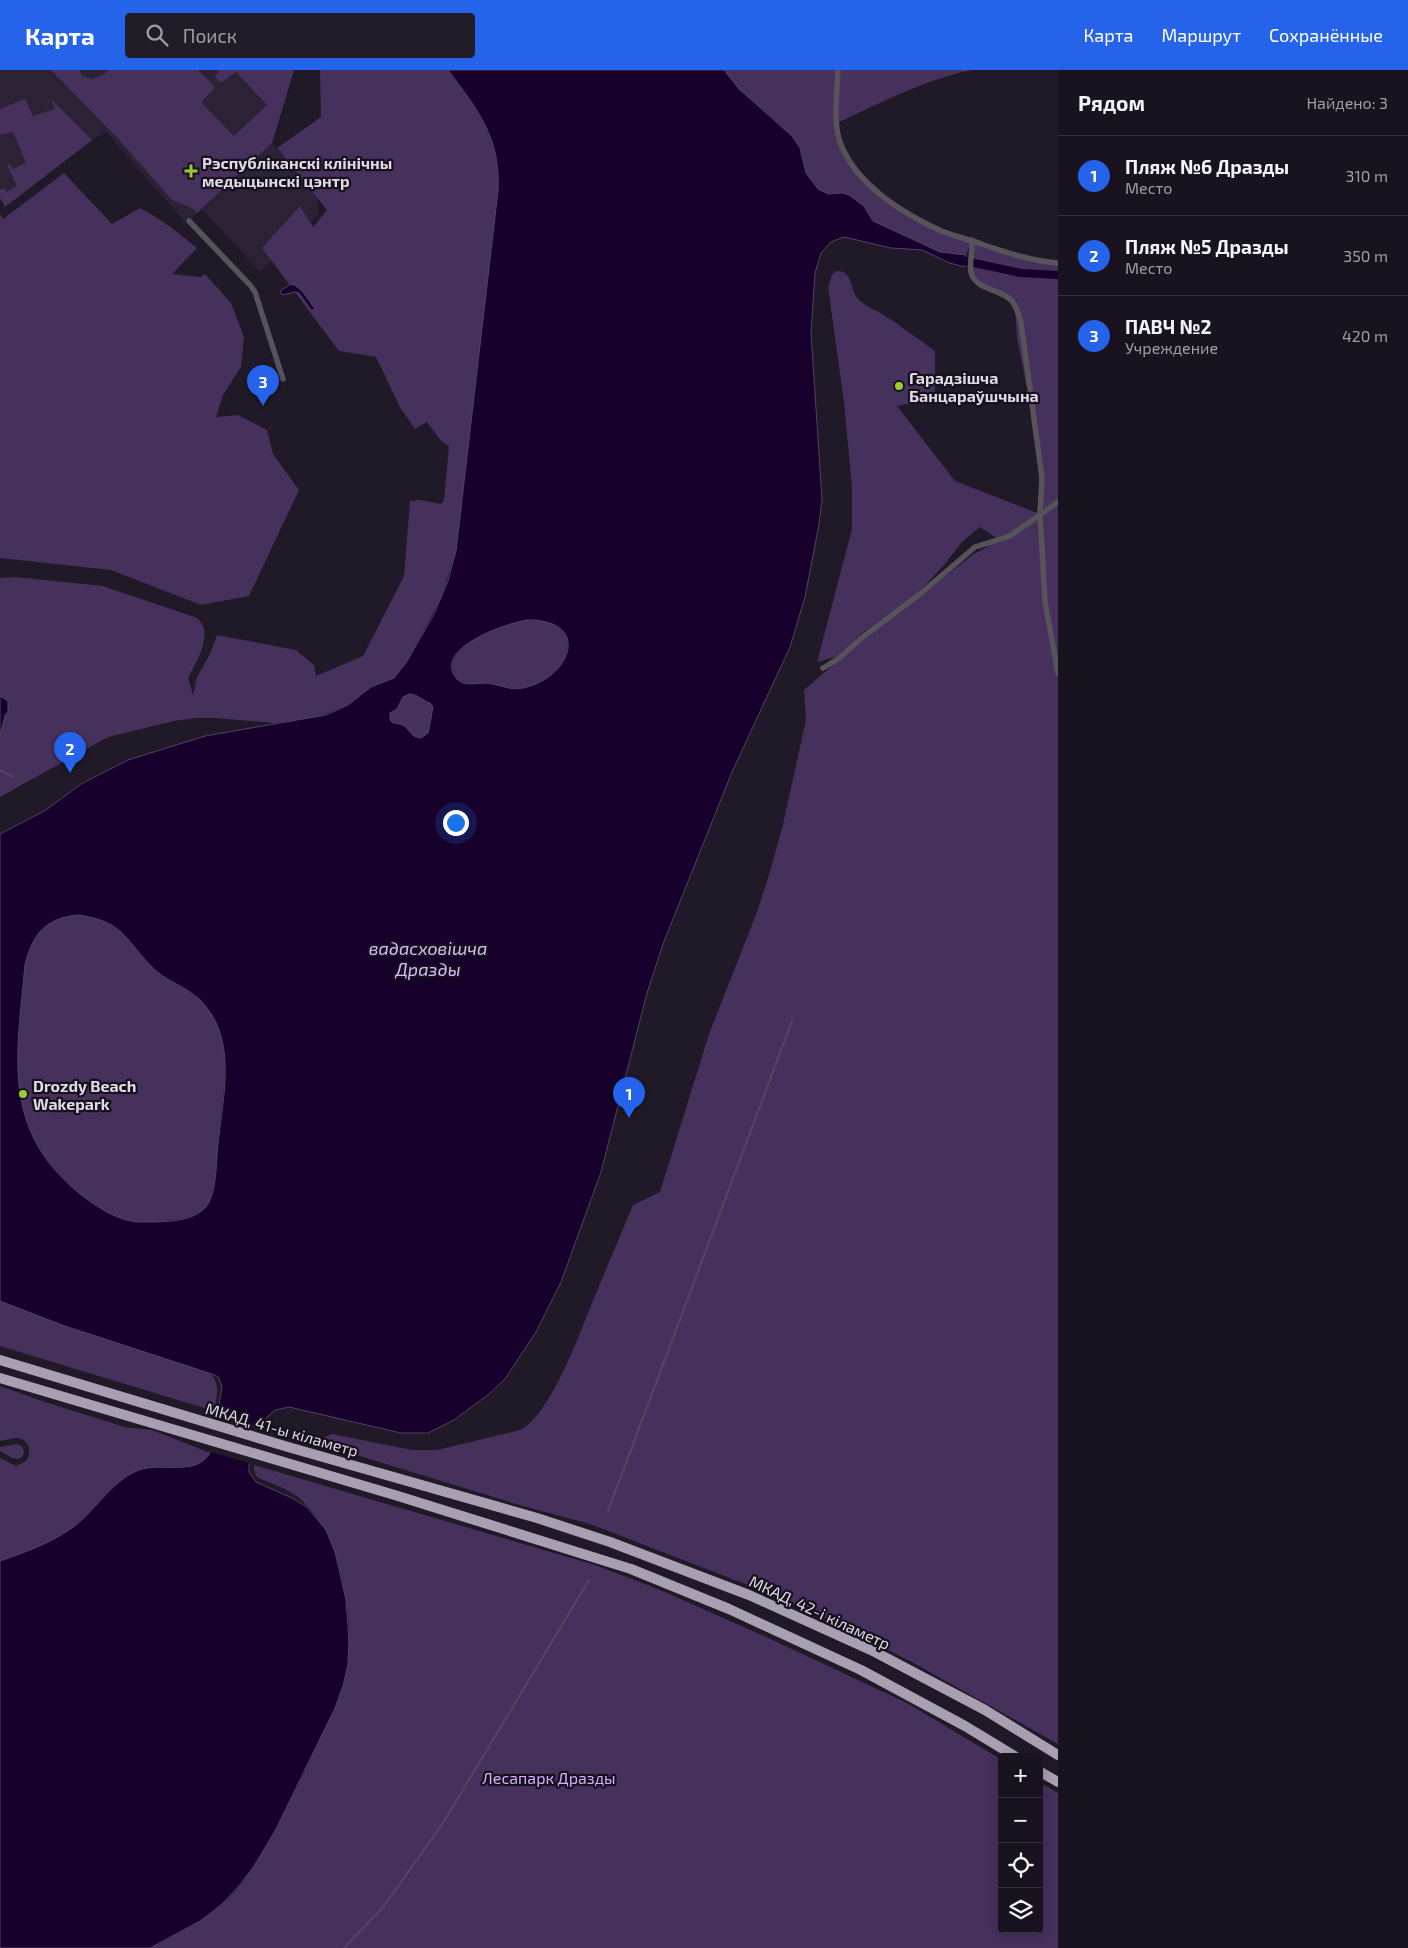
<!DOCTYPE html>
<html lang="ru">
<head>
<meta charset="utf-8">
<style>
	:root { --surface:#18131e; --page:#211c27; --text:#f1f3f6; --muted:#9f9ea4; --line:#36323c; --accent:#2563eb }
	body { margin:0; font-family:"Exo 2",sans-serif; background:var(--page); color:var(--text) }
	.controls { position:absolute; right:15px; bottom:15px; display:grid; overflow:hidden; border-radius:5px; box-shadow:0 2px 12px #0003 }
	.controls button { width:45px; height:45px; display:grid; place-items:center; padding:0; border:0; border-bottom:1px solid var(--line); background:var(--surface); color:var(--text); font:25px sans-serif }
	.you { position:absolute; left:455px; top:752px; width:18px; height:18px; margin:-12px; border:4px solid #fff; border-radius:50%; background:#1a73e8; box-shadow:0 0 0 8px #1a73e833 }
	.badge { display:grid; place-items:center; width:32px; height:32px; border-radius:50%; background:var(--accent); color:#fff; font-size:16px; font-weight:700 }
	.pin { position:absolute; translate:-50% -41px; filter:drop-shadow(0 1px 2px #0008) }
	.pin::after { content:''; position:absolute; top:26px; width:18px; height:15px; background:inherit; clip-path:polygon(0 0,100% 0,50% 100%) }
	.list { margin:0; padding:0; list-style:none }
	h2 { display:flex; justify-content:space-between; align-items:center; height:65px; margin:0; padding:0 20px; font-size:21px }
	h2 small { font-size:16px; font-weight:400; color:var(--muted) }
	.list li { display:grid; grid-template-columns:32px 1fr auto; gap:15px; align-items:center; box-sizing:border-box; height:80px; padding:0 20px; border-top:1px solid var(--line) }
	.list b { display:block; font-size:19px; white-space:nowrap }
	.list p { margin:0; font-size:16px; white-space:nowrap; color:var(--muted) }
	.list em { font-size:16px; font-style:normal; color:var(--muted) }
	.icon { flex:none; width:28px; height:28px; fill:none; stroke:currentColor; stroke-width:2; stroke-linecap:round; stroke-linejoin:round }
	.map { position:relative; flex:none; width:1058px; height:1878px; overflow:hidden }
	header { display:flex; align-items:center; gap:30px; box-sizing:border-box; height:70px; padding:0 25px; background:var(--accent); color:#fff }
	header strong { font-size:24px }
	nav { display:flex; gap:28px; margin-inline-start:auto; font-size:18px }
	.search { width:350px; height:45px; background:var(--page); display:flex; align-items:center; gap:12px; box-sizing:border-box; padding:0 18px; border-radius:5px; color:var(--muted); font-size:19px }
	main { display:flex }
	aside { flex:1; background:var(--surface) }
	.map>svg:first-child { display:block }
	.built { fill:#2b2236 }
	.green { fill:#46305c }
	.water { fill:#17002b; stroke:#534263; fill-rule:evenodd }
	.pier { fill:#201928 }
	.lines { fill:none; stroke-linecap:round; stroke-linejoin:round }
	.stream { stroke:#534263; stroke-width:2.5 }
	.canal { stroke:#17002b; stroke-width:8 }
	.street { stroke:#57535b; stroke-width:5.5 }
	.highway { stroke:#a89fb3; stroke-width:10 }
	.poi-dot { fill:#9cca31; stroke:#17101e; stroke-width:2 }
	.labels { text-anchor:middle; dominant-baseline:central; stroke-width:4.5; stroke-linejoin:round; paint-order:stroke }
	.poi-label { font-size:16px; font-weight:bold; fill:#dfdbe5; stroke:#17101e; text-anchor:start }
	.street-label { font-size:16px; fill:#dfdbe5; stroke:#17101e }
	.park-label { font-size:16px; fill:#d4afff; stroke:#17101e }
	.water-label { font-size:18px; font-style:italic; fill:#d6bbf7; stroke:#17101e }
</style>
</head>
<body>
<header>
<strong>Карта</strong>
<div class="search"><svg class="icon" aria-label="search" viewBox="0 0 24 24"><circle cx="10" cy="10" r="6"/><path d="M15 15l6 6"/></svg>Поиск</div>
<nav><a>Карта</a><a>Маршрут</a><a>Сохранённые</a></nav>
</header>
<main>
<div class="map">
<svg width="1058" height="1878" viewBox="0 0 1058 1878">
	<rect width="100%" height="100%" fill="#201928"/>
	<path class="built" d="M0,0H294L272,73L317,125L319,145L260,202L202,139L186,153L105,61L5,137L0,128Z"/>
	<path class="green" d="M51,0H80L82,6L92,9L103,5L108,0H198L213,15L214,19L201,32L234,66L267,35L236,2L221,13L214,7L219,2L217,0H294L272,73L197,143L192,138L172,130L122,73Z
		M320,0H448C478,40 501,68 498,121L460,451L456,481L441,528L406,593L394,608L371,617L348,635L315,648L275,653L215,648H195L174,651L108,667L0,727V508L15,507L103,516L197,548C215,563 196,592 188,608L193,625L197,607L210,584L217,565L296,580L314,595L316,606L363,586L404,506L410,431L420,430L441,434L444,430L449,376L441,371L427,352L415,359L401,339L376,287L339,281L262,178L300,136L313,157L327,140L277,78L321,47Z
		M724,0H973C925,9 881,33 837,53L839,69L853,96L896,135L938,159L1017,185L1058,193V604L1045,542L1058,610V1674L910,1591L835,1553L776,1526L590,1454L523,1436L363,1387L310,1373L332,1364L412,1380H437L520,1360C551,1345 581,1260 594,1228C607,1197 620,1166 633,1135L660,1122L709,964L757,842L770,802L783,754L806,650L804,620L863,569L974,484L999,470L980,457L962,472L944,495L918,523L861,564L840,586L817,592L852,459V418L844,332L828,217L832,205L836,201C854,199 849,222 860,231C867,237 876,240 884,245C901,256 918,269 935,281V328L897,336L955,411L1040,444L1038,371L1017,268L1015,236L1007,229L974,208L971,172L966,185L940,182L873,151L864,136L849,125L843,123L828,124L818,119L806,103L800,78L792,66L739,19Z
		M25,29L33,46L55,39L51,29L92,70L5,137L0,128V120L3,118L7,122L17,116L7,95L10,94L13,99L26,93L13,62L0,65V39Z
		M64,103L112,154L140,138C161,149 179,163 197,178L172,204L200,207L205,204L231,233L244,267L241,297L223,325L216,347L238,345L267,360L273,384L299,420L249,526L201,535L111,500L0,488V144L3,149Z
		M538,550C545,551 553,552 559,557C575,568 566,593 554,604C547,610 537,614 527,617C512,621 500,615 486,614C474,613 462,617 455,606C439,580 496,556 515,552C523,550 530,550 538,550Z
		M409,624C417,624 422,630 430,633L433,637L429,659L428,663L421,668L414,667L390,650V643L397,639L403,627Z
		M78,845C108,850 119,857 138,880C143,886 147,893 153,898C172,916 201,922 214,947C221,959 224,974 225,987C226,1012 221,1038 219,1063C217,1083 217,1104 212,1123C211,1128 209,1133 206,1137C197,1147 184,1149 171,1150C159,1152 146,1154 134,1152C94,1145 53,1102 33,1070L0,1078V985L17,981C19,961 20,942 22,923C26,882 31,850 78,845Z
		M0,1231L209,1303C222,1313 216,1328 214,1341L0,1276Z
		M0,1316L45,1332L125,1357L152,1360L210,1383C198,1404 174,1394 154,1397C147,1398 139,1401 132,1404C114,1411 92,1442 76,1455C54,1472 26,1482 0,1491V1388L16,1396L26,1391C32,1383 30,1369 17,1368C12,1368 6,1370 0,1371Z
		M17,1374L22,1376L24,1381L23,1386L19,1389L12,1388L0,1381V1377Z
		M254,1395L595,1495L658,1519L764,1566L907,1633L1002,1690V1859H1039V1712L1058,1723V1878H150C175,1866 200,1852 221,1835C251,1810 268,1771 286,1738C298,1717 308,1695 318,1673C330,1648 343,1623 347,1595C352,1566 348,1537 342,1509C335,1477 323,1449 298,1427C287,1418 269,1413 257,1407L254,1401Z"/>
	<path class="water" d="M448,0H724L739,19L792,66L800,78L806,103L818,119L828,124L843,123L849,125L864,136L873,151L940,182L966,185L964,197L950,193L922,180L891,178L844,167L831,172L821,183L815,203L811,263L822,429L819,454L805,527L790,577L732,702L663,874L647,923L601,1102L561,1212L536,1262L505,1309L489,1324L454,1350L428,1363H401L289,1337L275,1340L266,1348L256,1372L249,1395V1402L256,1412L292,1428L307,1437L326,1460L335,1482L346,1530L349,1572L348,1594L343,1616L335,1638L276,1759L254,1796L238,1817L221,1835L200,1851L150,1878H0V1491C26,1482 54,1472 76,1455C97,1438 113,1410 139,1400C161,1392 196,1407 210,1383L222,1318L219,1308L215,1305L62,1255L0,1231V764L46,740L81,714L128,690L205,666L326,645L348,635L371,617L394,608L406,593L434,544L448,511L456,481L498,121C501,68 478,40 448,0ZM527,550C592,549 572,608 523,618C509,621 499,614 486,613C476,613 464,617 457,609C430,579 507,553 527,550ZM409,624C417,624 422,630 430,633L433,637L429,659L428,663L421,668C410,668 410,657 400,654C395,653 393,654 390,650V643L397,639L403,627ZM78,845C122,851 123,866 150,895C163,910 183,915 197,927C239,965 223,1025 218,1074C216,1091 217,1124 206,1137C192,1153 161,1152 141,1152C119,1152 97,1137 80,1124C0,1059 17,985 25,894C33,863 46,848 78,845Z
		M291,214C301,216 308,230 315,239L314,240H311L299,223L295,222L282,225L280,221Z
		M0,626L8,631V642L5,645L0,666Z"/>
	<path class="pier" d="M215,1342L265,1357L252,1394L208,1381Z"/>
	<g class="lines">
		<path class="stream" d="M0,700L13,707
			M608,1441L792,951
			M344,1878L384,1836L443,1753L589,1510"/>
		<path class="canal" d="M965,191L1021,203L1058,205"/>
		<path class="street" d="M838,0C837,20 833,53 840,72C855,113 899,141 937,159C952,166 969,169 984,175C1008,183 1032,191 1058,193
			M189,151L250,215L255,222L283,309
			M972,170C973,181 969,193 971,202C975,221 1001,218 1012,231C1017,238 1019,245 1021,253L1042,408L1040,444L1045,531L1058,604
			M823,598L838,589L864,566L920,524L975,477L1010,466L1058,432"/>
		<path class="highway" d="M0,1290L288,1377L537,1448L610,1472L749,1525L875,1582L985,1640L1058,1685
			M0,1308L398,1426L631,1499L729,1539L861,1600L965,1656L1016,1687
			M1039,1701L1058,1712"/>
	</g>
	<g class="poi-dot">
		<path d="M188.5 93.5h5v5h5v5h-5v5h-5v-5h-5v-5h5z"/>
		<circle cx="899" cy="316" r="5"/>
		<circle cx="23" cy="1024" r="5"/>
	</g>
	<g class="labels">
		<g class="poi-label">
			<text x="202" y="92">Рэспубліканскі клінічны<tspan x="202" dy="18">медыцынскі цэнтр</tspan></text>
			<text x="909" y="307">Гарадзішча<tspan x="909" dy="18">Банцараўшчына</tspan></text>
			<text x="33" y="1015">Drozdy Beach<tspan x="33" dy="18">Wakepark</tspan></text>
		</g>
		<g class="street-label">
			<text transform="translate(282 1359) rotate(16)">МКАД, 41-ы кіламетр</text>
			<text transform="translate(820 1542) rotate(25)">МКАД, 42-і кіламетр</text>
		</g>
		<g class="park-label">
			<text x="549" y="1707">Лесапарк Дразды</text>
		</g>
		<g class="water-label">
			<text x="428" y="878">вадасховішча<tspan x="428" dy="21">Дразды</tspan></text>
		</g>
	</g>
</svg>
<div class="controls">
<button>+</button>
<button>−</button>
<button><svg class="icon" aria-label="locate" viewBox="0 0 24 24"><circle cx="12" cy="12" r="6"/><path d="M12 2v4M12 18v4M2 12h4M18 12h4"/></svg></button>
<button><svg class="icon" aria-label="layers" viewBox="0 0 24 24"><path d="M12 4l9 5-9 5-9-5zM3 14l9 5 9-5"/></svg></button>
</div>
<div class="you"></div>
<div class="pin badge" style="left:629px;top:1048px">1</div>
<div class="pin badge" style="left:70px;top:703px">2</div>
<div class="pin badge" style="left:263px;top:336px">3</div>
</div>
<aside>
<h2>Рядом<small>Найдено: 3</small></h2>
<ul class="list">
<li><span class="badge">1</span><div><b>Пляж №6 Дразды</b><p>Место</p></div><em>310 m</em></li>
<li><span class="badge">2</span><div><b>Пляж №5 Дразды</b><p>Место</p></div><em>350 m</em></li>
<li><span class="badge">3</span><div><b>ПАВЧ №2</b><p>Учреждение</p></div><em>420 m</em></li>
</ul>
</aside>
</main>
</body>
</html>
